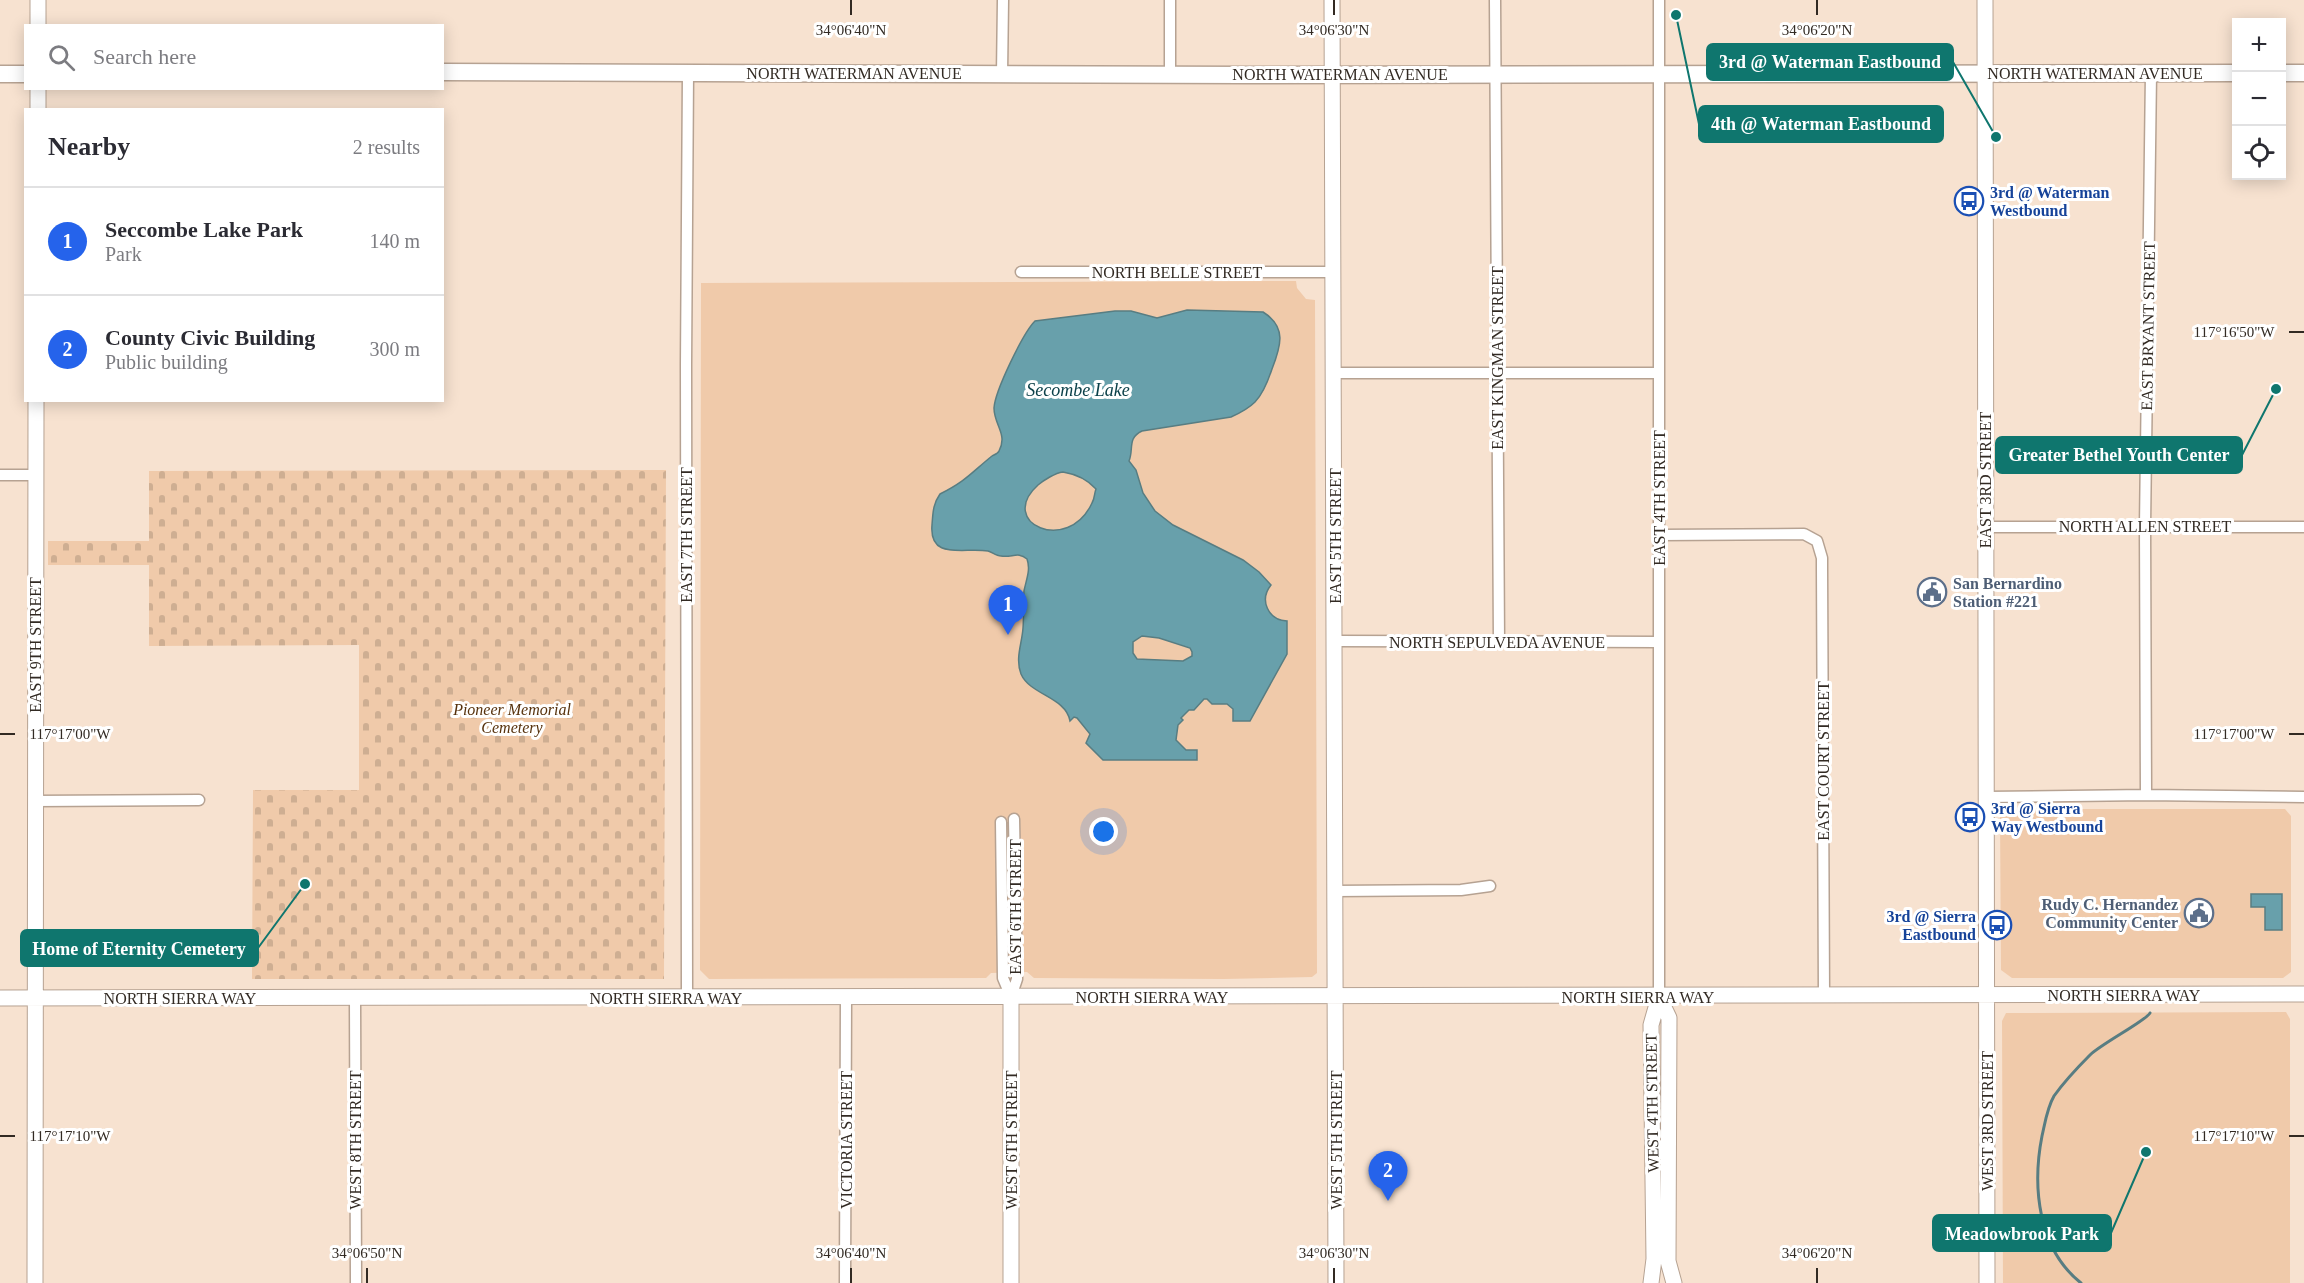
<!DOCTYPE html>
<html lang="en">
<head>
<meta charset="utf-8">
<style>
	:root { --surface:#fff; --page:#f7f7f7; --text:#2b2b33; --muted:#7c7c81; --line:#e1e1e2; --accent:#2563eb }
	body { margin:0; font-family:"Times New Roman",serif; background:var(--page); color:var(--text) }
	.controls { position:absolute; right:18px; top:18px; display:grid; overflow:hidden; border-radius:0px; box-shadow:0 3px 15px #0003 }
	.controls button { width:54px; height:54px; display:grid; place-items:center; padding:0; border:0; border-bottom:2px solid var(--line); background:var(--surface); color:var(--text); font:30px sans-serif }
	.you { position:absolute; left:1104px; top:832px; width:21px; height:21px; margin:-15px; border:4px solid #fff; border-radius:50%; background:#1a73e8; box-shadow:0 0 0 9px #1a73e833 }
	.badge { display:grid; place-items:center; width:39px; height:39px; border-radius:50%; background:var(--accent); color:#fff; font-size:20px; font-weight:700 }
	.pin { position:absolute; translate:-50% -50px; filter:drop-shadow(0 2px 3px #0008) }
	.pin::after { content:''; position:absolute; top:32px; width:21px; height:18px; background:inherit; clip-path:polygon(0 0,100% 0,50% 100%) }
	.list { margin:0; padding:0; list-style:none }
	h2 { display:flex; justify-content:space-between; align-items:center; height:78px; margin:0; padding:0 24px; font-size:26px }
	h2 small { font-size:20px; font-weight:400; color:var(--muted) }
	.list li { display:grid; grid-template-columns:39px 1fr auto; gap:18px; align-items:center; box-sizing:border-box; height:108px; padding:0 24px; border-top:2px solid var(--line) }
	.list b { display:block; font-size:22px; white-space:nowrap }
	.list p { margin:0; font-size:20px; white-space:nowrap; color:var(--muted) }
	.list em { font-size:20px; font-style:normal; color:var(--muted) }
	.icon { flex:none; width:33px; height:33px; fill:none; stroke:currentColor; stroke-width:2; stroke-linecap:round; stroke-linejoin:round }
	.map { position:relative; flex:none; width:2304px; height:1283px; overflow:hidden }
	.search { position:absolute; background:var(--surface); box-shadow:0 3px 15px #0003; left:24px; top:24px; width:420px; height:66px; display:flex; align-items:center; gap:15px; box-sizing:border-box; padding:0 21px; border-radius:0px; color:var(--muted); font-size:22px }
	.panel { position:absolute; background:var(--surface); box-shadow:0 3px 15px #0003; left:24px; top:108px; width:420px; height:294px; border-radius:0px }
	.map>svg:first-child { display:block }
	.cemetery { fill:url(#cemetery-stones) }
	.green { fill:#f0caaa }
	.water { fill:#68a0ab; stroke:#587d82; stroke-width:1.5; fill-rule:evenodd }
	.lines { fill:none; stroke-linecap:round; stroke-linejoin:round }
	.stream { stroke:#587d82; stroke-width:3 }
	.street-casing { stroke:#b6a292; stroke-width:13 }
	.secondary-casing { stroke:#b6a292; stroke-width:17 }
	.primary-casing { stroke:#b6a292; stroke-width:19 }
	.street { stroke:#fff; stroke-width:10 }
	.secondary { stroke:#fff; stroke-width:15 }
	.primary { stroke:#fff; stroke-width:16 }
	.ticks { fill:none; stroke:#322a23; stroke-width:2 }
	.labels { text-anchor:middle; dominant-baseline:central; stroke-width:6; stroke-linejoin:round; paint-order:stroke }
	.street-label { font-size:16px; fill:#322a23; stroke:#fff }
	.transit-label { font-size:16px; font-weight:bold; fill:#164399; stroke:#fff; text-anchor:start }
	.service-label { font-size:16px; font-weight:bold; fill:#4e5e75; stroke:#fff; text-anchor:start }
	.park-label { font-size:16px; font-style:italic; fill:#57320d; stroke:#fff }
	.water-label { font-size:18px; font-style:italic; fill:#0c414a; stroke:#fff }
	.ticks-label { font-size:15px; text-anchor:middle; fill:#322a23; stroke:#fff; stroke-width:6; stroke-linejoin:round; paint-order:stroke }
	.leader { fill:none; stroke:#0f766e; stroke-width:2 }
	.callout-dot { fill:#0f766e; stroke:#fff; stroke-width:2 }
	.callout { fill:#0f766e; stroke:#0f766e; stroke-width:2 }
	.callout-label { font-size:18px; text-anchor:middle; font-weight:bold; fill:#fff }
</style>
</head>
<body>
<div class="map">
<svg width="2304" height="1283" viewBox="0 0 2304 1283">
	<defs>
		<pattern id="cemetery-stones" width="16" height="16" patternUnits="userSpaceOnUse" patternTransform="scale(1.5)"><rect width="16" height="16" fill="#f0caaa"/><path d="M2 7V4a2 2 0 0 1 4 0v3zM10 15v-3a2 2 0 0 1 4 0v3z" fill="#ceae92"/></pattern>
	</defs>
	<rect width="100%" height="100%" fill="#f7e2d0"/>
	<path class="cemetery" d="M666,470L664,979H252L253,790H359V645L149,646V565H48V541H149V471Z"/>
	<path class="green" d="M1296,281L1297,288L1306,299L1315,300L1317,973L1312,977L1224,979L1034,978L1027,972L991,973L986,978L709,979L700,970L701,283Z
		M2006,809H2285L2291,816V972L2283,978H2012L2001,970L2000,814Z
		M2286,1012L2290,1019V1283H2003L2002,1021L2006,1013Z"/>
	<path class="water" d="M1187,310L1263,312C1287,327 1281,346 1272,369C1268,381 1263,394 1255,402C1248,409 1240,413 1231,417L1142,431C1127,438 1134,449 1129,461L1136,470L1143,493L1155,511L1173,525L1243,560L1259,572L1271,585C1259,600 1268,620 1287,621V654L1250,721H1233V709L1227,704H1212L1207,699H1204L1194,710H1189L1181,718L1183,720L1178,725L1176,740L1186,750H1197V760H1103L1086,743L1090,734L1077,718L1074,717L1070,721C1066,697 1030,695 1021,674C1015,658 1022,644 1023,628C1024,616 1023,603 1024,591C1026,580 1031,570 1027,559C1018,551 1012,558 1001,556C996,556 992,552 988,551C964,547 929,561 932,525C933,512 933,504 940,494C966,481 971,473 992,456C993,455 998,454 999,451C1008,434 994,425 994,408C995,391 1023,333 1035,321L1115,311H1131L1157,318ZM1063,472C1075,474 1088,480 1096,489C1094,494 1095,498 1092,503C1068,555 996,523 1038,485C1044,480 1055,473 1063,472ZM1142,636L1159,638L1190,648L1192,652V656L1183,661L1137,659L1133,653V642Z
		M2251,894H2282V930H2265V907H2251Z"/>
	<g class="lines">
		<path class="stream" d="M2081,1283C2038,1249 2032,1187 2042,1136C2045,1123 2047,1108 2054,1096C2064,1082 2078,1067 2090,1055C2101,1044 2147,1020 2150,1013"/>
		<g class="street-casing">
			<path id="street" d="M1495,0L1499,642
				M1659,0V997
				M1002,74L1003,0
				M1170,74V0
				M1021,272H1334
				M1334,373H1659
				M0,475H36
				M1985,527H2304
				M1659,535L1804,534L1817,541L1822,558V568L1824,996
				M1335,641L1659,642
				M2146,795L2145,526L2151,73
				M1986,797L2146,795L2304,797
				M35,801L199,800
				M1001,822L1003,978L1011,997
				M1335,891L1461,890L1490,886
				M1011,997L1017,979L1014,819
				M355,998L356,1283
				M687,998L686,365L688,73
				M845,1283L846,997"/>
		</g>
		<g class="secondary-casing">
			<path id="secondary" d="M38,0V26
				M1332,0L1336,1283
				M1985,0L1987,1283
				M38,88V110
				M1011,997V1283
				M1659,997L1669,1018L1668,1261L1674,1283
				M0,998L2304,994
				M35,1283L36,400
				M1651,1283L1654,1259L1651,1025L1659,997"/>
		</g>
		<g class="primary-casing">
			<path id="primary" d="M442,72L1248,75L2236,73
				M2282,73H2304
				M0,74H26"/>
		</g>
		<use href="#street" class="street"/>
		<use href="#secondary" class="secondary"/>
		<use href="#primary" class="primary"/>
	</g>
	<path class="ticks" d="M851,0V15M1334,0V15M1817,0V15M2289,332H2304M0,734H15M2289,734H2304M0,1136H15M2289,1136H2304M367,1268V1283M851,1268V1283M1334,1268V1283M1817,1268V1283"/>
	<defs>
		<g id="bus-ring" transform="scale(1.5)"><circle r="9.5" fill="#fff" stroke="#1a4fb4" stroke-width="1.5"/><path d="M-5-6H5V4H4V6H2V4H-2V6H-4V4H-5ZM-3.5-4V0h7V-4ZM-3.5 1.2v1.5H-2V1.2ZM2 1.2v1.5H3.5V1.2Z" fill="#1a4fb4"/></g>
		<g id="civic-ring" transform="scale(1.5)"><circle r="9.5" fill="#fff" stroke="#5c6f8a" stroke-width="1.5"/><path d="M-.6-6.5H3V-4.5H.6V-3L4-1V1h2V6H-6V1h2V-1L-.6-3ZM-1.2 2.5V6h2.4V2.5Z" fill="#5c6f8a"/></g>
	</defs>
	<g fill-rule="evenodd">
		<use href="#bus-ring" x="1969" y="201"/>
		<use href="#civic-ring" x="1932" y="592"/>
		<use href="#bus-ring" x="1970" y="817"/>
		<use href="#civic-ring" x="2199" y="913"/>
		<use href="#bus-ring" x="1997" y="925"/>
	</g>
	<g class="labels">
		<g class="street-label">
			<text x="854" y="73">NORTH WATERMAN AVENUE</text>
			<text x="2095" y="73">NORTH WATERMAN AVENUE</text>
			<text x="1340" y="74">NORTH WATERMAN AVENUE</text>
			<text x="1177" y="272">NORTH BELLE STREET</text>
			<text transform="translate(2148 326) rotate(-89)">EAST BRYANT STREET</text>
			<text transform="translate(1497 358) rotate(-90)">EAST KINGMAN STREET</text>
			<text transform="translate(1985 480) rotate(-90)">EAST 3RD STREET</text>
			<text transform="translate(1659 498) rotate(-90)">EAST 4TH STREET</text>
			<text x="2145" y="526">NORTH ALLEN STREET</text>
			<text transform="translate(686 535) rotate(-90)">EAST 7TH STREET</text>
			<text transform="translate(1335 536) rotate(-90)">EAST 5TH STREET</text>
			<text x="1497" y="642">NORTH SEPULVEDA AVENUE</text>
			<text transform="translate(35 645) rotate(-90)">EAST 9TH STREET</text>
			<text transform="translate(1823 761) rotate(-90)">EAST COURT STREET</text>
			<text transform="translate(1015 907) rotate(-90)">EAST 6TH STREET</text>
			<text x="2124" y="995">NORTH SIERRA WAY</text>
			<text x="1152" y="997">NORTH SIERRA WAY</text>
			<text x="1638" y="997">NORTH SIERRA WAY</text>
			<text x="180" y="998">NORTH SIERRA WAY</text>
			<text x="666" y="998">NORTH SIERRA WAY</text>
			<text transform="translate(1652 1103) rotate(-91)">WEST 4TH STREET</text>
			<text transform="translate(1987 1121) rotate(-90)">WEST 3RD STREET</text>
			<text transform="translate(355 1140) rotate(-90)">WEST 8TH STREET</text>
			<text transform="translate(846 1140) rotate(-90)">VICTORIA STREET</text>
			<text transform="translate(1011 1140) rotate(-90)">WEST 6TH STREET</text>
			<text transform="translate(1336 1140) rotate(-90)">WEST 5TH STREET</text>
		</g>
		<g class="transit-label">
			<text x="1990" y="192">3rd @ Waterman<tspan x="1990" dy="18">Westbound</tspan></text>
			<text x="1991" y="808">3rd @ Sierra<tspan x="1991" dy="18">Way Westbound</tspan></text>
			<text x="1976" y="916" text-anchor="end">3rd @ Sierra<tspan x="1976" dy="18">Eastbound</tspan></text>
		</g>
		<g class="service-label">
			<text x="1953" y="583">San Bernardino<tspan x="1953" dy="18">Station #221</tspan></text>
			<text x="2178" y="904" text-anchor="end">Rudy C. Hernandez<tspan x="2178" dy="18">Community Center</tspan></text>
		</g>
		<g class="park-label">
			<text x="512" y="709">Pioneer Memorial<tspan x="512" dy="18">Cemetery</tspan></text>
		</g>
		<g class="water-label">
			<text x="1078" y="390">Secombe Lake</text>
		</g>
	</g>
	<g class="ticks-label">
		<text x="851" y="35">34°06'40"N</text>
		<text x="1334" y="35">34°06'30"N</text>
		<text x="1817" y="35">34°06'20"N</text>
		<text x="2234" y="337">117°16'50"W</text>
		<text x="2234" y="739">117°17'00"W</text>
		<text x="70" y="739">117°17'00"W</text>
		<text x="2234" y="1141">117°17'10"W</text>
		<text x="70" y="1141">117°17'10"W</text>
		<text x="367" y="1258">34°06'50"N</text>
		<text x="851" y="1258">34°06'40"N</text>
		<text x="1334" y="1258">34°06'30"N</text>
		<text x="1817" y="1258">34°06'20"N</text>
	</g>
	<path class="leader" d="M1996 137L1953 62M1676 15L1699 124M2276 389L2242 455M305 884L258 948M2146 1152L2111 1233"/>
	<g class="callout-dot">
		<circle cx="1996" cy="137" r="6"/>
		<circle cx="1676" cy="15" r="6"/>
		<circle cx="2276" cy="389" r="6"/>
		<circle cx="305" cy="884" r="6"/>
		<circle cx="2146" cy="1152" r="6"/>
	</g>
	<g class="callout">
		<rect x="1707" y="44" width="246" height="36" rx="6"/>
		<rect x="1699" y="106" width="244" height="36" rx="6"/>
		<rect x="1996" y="437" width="246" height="36" rx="6"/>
		<rect x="21" y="930" width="237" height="36" rx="6"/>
		<rect x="1933" y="1215" width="178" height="36" rx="6"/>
	</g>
	<g class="callout-label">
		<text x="1830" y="68">3rd @ Waterman Eastbound</text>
		<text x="1821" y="130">4th @ Waterman Eastbound</text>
		<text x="2119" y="461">Greater Bethel Youth Center</text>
		<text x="139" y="955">Home of Eternity Cemetery</text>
		<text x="2022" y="1240">Meadowbrook Park</text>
	</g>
</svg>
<div class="controls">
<button>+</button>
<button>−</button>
<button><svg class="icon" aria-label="locate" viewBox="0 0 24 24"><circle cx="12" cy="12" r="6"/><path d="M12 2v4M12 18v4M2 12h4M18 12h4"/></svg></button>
</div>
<div class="you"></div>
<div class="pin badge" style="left:1008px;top:635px">1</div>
<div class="pin badge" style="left:1388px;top:1201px">2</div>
<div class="search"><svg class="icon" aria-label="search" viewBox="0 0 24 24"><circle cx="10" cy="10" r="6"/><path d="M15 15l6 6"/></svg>Search here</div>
<section class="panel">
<h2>Nearby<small>2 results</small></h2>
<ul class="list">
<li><span class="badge">1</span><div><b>Seccombe Lake Park</b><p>Park</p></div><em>140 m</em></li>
<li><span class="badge">2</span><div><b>County Civic Building</b><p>Public building</p></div><em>300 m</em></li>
</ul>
</section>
</div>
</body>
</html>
